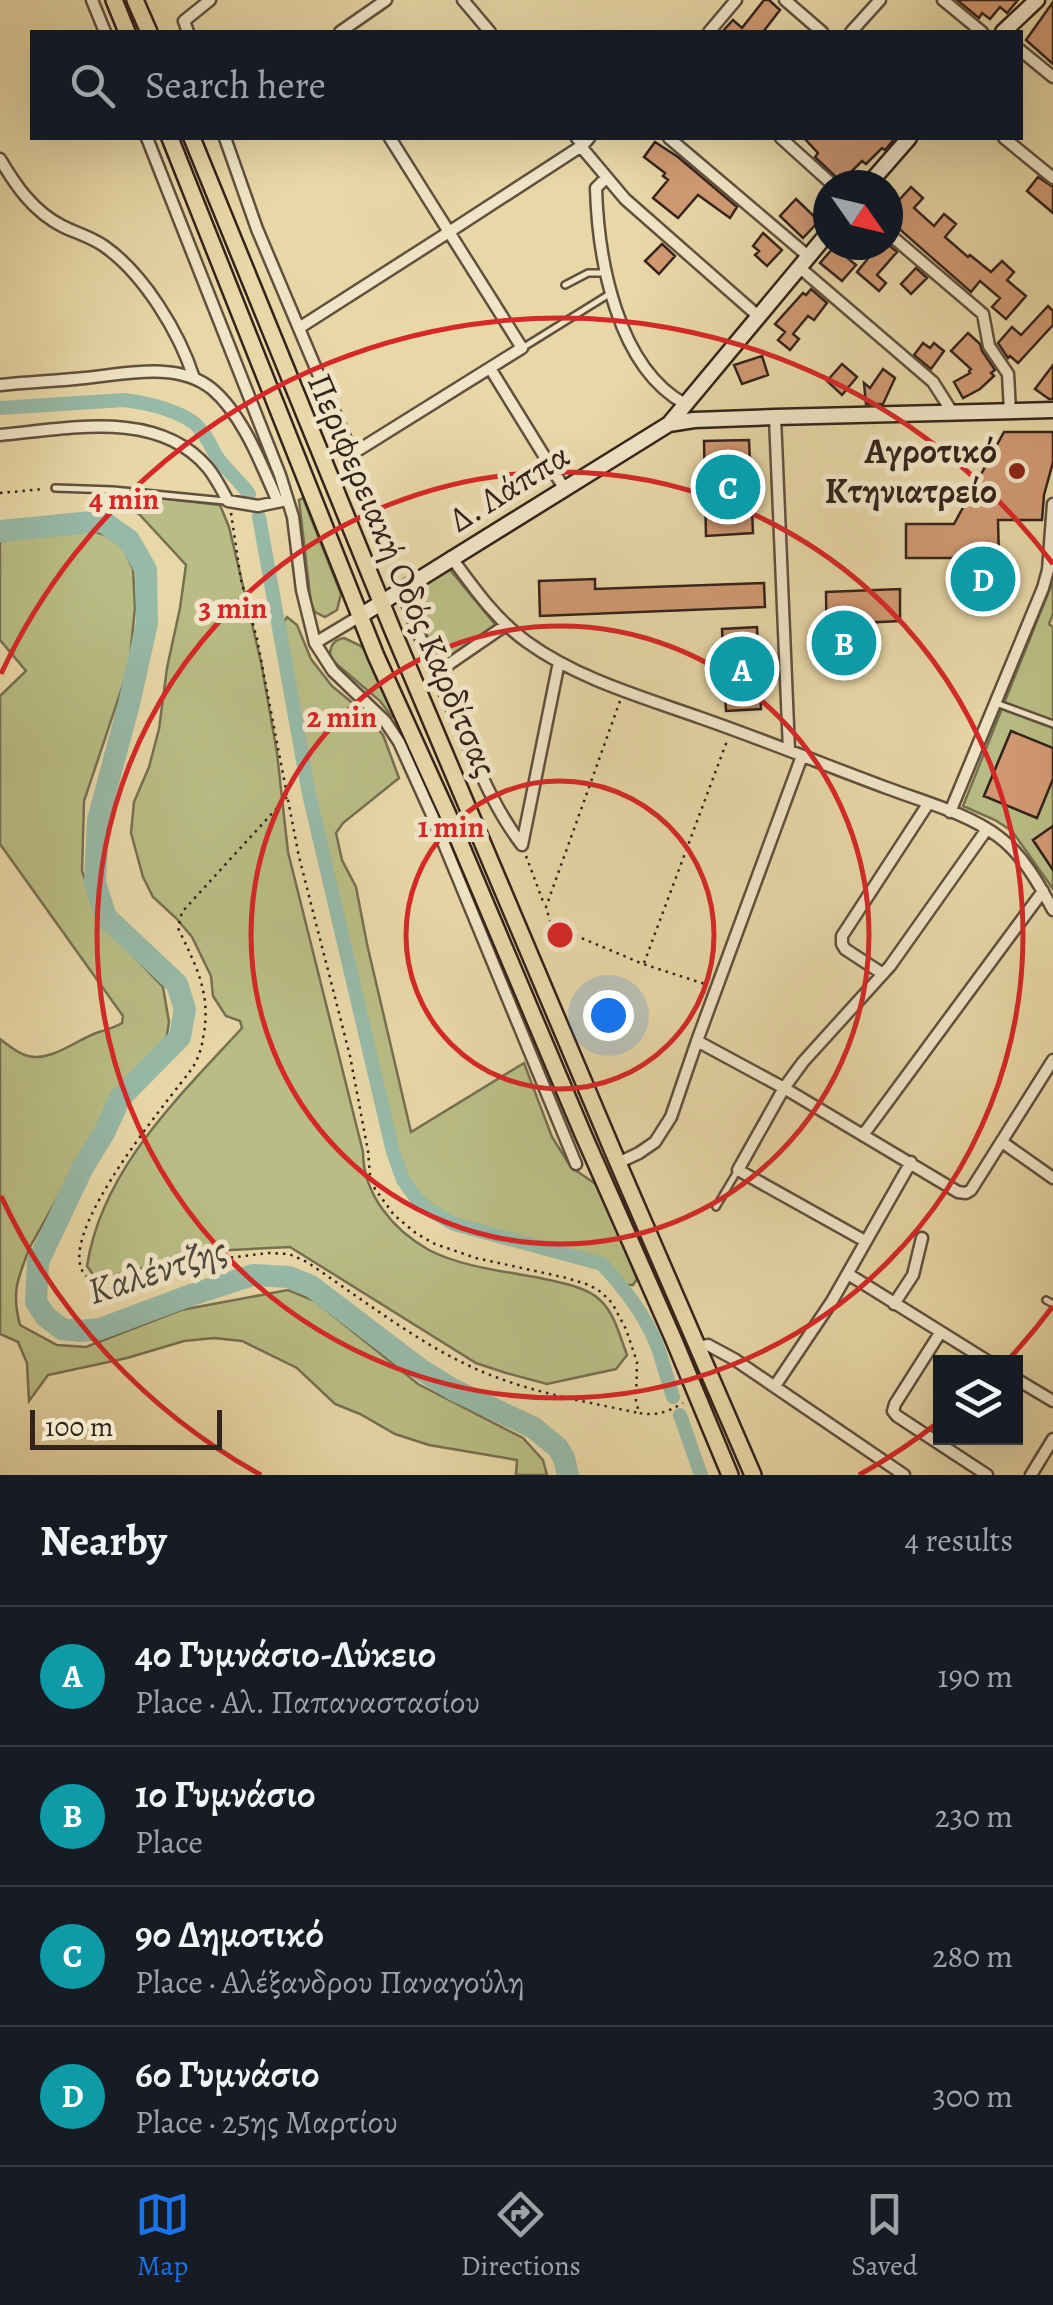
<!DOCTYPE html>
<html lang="en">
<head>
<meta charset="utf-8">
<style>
	:root { --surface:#171b24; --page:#20242c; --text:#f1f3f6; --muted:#9ea1a6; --line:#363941; --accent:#1a73e8 }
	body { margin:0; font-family:Alegreya,serif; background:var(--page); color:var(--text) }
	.controls { position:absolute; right:30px; bottom:30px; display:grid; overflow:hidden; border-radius:0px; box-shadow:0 10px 40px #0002 }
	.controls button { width:90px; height:90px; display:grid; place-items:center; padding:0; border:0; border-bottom:2px solid var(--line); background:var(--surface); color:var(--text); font:50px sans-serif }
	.compass { position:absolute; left:813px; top:170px; width:90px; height:90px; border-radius:50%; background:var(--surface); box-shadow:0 10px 40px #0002; rotate:124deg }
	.scale { position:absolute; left:30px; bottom:25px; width:192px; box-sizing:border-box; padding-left:10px; border:5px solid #34231b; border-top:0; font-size:28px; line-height:35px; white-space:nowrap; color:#34231b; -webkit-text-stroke:8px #f0e5c6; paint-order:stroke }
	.you { position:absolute; left:608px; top:1015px; width:35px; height:35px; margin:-25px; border:8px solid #fff; border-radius:50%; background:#1a73e8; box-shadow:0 0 0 15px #1a73e833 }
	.badge { display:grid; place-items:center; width:65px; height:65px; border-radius:50%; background:var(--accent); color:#fff; font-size:32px; font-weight:700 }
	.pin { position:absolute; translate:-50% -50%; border:5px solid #fff; box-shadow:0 2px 10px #0006 }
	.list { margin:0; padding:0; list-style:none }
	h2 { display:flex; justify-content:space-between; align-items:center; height:130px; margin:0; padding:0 40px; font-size:42px }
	h2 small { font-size:32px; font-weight:400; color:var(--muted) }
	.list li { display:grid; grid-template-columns:65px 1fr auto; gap:30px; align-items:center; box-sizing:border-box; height:140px; padding:0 40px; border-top:2px solid var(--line) }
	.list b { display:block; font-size:38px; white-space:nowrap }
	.list p { margin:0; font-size:32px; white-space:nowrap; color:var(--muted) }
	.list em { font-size:32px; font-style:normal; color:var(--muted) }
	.icon { flex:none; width:55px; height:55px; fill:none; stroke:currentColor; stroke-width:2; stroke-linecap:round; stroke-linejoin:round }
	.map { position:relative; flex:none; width:1053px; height:1475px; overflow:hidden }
	.search { position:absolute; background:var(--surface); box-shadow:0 10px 40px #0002; left:30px; right:30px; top:30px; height:110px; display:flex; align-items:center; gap:25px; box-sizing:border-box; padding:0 35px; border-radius:0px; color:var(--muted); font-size:38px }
	.sheet { height:690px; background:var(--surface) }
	nav { display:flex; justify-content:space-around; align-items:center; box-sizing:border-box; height:140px; border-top:2px solid var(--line); background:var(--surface); font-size:28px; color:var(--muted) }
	nav a { display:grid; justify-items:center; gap:5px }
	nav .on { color:var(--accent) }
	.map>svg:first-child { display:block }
	.green { fill:#b9bd85; stroke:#767050; stroke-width:2.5 }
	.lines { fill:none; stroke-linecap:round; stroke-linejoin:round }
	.canal { stroke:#97baa8; stroke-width:14 }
	.river { stroke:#97baa8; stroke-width:22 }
	.building { fill:#d19a73; stroke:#34231b; stroke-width:2.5 }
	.lane-casing { stroke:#61503e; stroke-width:10 }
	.street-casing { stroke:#61503e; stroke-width:15 }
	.secondary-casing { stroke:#34231b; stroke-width:19 }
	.primary-casing { stroke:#34231b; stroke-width:20 }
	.path { stroke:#34231b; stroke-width:2.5; stroke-dasharray:2.5 5; stroke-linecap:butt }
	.lane { stroke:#f0e5c6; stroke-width:5 }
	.street { stroke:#f0e5c6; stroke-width:10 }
	.secondary { stroke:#f0e5c6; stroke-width:14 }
	.primary { stroke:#e8d7a7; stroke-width:15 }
	.ring { fill:none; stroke:#d62828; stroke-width:5 }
	.poi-dot { fill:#8f2418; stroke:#f0e5c6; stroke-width:4 }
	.labels { text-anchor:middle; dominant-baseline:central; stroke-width:10; stroke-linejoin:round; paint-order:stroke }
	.poi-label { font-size:35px; font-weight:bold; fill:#34231b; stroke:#f0e5c6; text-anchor:end }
	.street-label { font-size:35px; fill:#34231b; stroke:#f0e5c6 }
	.water-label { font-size:38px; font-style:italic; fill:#4d493e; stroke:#f0e5c6 }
	.centre { fill:#d62828; stroke:#f0e5c6; stroke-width:5 }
	.ring-label { font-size:30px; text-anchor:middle; font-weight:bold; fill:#d62828; stroke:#f0e5c6; stroke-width:10; stroke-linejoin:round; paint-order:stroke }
</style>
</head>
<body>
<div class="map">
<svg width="1053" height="1475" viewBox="0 0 1053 1475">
	<rect width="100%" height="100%" fill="#e8d7a7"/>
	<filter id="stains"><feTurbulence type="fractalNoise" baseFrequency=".002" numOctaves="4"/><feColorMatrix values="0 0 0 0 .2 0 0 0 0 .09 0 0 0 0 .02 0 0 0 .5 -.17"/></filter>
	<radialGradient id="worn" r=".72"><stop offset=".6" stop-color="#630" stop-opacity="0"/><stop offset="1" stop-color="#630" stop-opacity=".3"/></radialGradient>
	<path class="green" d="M108,492L220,505L229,527L261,662L277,753L288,852L363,1152C363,1194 393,1230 429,1250C459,1266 502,1271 535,1277C554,1281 586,1286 600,1300C615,1314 620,1337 627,1355L616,1369L547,1384L506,1373L476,1363L290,1247L211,1251L103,1278L94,1276L87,1266C102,1169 179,1097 242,1028L240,1021L226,1016L213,996L211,976L192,937L176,918L153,897L143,877L131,833L134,802L149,767L159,729L167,668L180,608L186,565L139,514L105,498Z
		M303,498L341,594L337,610L325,617L315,612L311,604L299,500Z
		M66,530H90L108,536L123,548L133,569L135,608L129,667L84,801L82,871L100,921L163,987L169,1022L166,1041L122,1083L30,1247C18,1278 11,1291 20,1325L57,1345L86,1347L181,1310L288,1290L315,1301L418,1384L523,1438L543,1460L547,1475H516L517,1460L429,1445L395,1434L360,1414L335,1404L297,1368L242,1341L214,1338L184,1341L127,1358L48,1375L29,1401L27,1363L18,1342L0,1334V1039C8,1045 18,1054 28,1056C52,1062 77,1039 99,1032C108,1029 114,1028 122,1023L123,1016L0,844V696L26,671L0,640V541Z
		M446,569L451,571L498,628L444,664C430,647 414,613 422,589C426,579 437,574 446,569Z
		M1053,581V614L1049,624L1053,627V748L1011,731L984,796L1053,779V826L1033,840L1053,870V889L1012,831L995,820L963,806Z
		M287,617L297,625L311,659L332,686L361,710L383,735L399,778L343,823L336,833L342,860L356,887L367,944L411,1132L524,1063L552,1137L571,1167L600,1187L637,1279L633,1285H627L602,1260L455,1221L420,1196L404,1174L392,1139L313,790L282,624Z
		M344,638L361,646L365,651L395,717H392L380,701L333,661L330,656C330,645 334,640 344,638Z"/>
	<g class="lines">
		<path class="canal" d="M0,408L124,400C147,403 175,409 194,423C205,432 210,445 217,457C226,470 240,481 249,494
			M259,517L309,794L393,1152L403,1180L416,1198L428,1209L454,1224L602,1264C625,1289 648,1318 659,1351C664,1366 668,1382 673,1397
			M680,1415L701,1475"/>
		<path class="river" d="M0,531L102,521L129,540L146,570L147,623L129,704L98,820L95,883L106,917L177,984L185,1009L180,1037L120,1098L104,1133L83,1167L38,1262L36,1302L46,1317L62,1329L81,1331L100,1329L191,1295L253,1275L289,1277L311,1286L420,1369L452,1389L534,1428L558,1448L564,1458L568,1475"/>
	</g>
	<path class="building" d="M764,0H769L780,10L763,32H722L733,20L742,28Z
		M957,0H1018L1007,13L1000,7L990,19L982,13L979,18Z
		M1053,2V64L1026,40Z
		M804,138H895L885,150L882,148L866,164L862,161L841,182L815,157L818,153Z
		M655,142L678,157L737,207L730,218L698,195L678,218L653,198L668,180L663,176L665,173L644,157Z
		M1038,177L1053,187V213L1027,191Z
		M911,187L923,198L914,208L934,226L944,214L956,224L945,237L968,257L970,255L991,272L1002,261L1014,272L1007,280L1026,296L1006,319L992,307L1000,298L980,281L971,292L888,219V190L899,200Z
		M796,199L819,221L803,238L780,216Z
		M763,233L782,250L767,266L755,255L759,251L753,246Z
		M662,244L675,256L659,274L645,261Z
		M867,245H889L897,252L877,275L886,283L879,291L857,272L874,251Z
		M834,247L856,265L842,281L820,263Z
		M916,268L927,278L911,294L901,284Z
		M811,289L827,303L814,320L808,316L793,334L799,339L790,350L778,340L785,332L775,324L803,293L806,295Z
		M1048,306L1053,311V325L1018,363L1010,356L1008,358L998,343L1012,327L1021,335Z
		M968,333L980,344L982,351L995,370L991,373L994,376L980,389L963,398L954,382L970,373L969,371L971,369L951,351Z
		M923,343L930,348L934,343L944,351L931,369L914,355Z
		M762,356L768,375L742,384L734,365Z
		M842,364L857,377L842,395L827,381Z
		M1053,365V399H1049L1035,389Z
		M883,369L895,378L883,404H866L864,383L870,388Z
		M1004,432H1053V462L1044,495L1042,520H998L1000,600L967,602L966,558H906V524H954Z
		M749,440L753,533L706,536L704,441Z
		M595,579V589L764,583L765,607L540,616L539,581Z
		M900,589V621L861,623V663L827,665L826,592Z
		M757,627L761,709L726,711L722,629Z
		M1011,731L1053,748V779L1037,818L984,796Z
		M1053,826V870L1033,840Z"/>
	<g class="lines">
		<g class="lane-casing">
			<path id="lane" d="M565,285L588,273H603
				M524,347L611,293
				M55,488L113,490L225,501
				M996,703L1053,724
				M716,1207L738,1170
				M1046,1300L1053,1304"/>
		</g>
		<g class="street-casing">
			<path id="street" d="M92,0L105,32
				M463,0L490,32
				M785,0L822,32
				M943,0L982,32
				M188,32L184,21L210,0
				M340,32L386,0
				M709,32L736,0
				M851,32L880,0
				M1020,50L1053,77
				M147,138L280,475L293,517L302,590L315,643L333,671L385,721L399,742L432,815L576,1164
				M225,138L257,229L352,454L522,348L449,232L583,145L577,138
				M589,138L583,145V149L625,199L757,315
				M669,138L808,256
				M781,138L833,185
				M1004,138L1053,178
				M0,159C16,186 33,211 62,226C76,233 91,237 104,246C144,274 179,332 194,378
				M606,178L596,188C598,259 617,367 685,404
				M888,233L983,314L989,346L1008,374L1010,411
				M799,267L933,382L952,412
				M299,328L449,232L390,138
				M490,368L564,488
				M0,385C28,382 57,381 85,378C125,374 178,361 212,389C243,415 262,466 278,502
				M775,417L789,750
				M0,435C67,429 158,408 208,468C216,478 222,490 228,501L258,506L282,501
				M451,557C474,588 495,619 527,642C578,679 642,697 701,718C764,740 825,765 887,788C924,802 967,813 999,837C1022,854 1039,884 1053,910
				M402,589C417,634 437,676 457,720C476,763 493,807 522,845
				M315,643L360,616
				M436,673L506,625
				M950,812L1043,588L1048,570L1053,504
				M522,845L559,662
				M883,974L845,949L842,944V936L928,804
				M697,1041L784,1088L958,1192L966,1193L971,1190L1053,1060
				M863,1135L1043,891
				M1002,1142L1053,1178
				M618,1163L639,1153L655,1142L671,1117L697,1041L802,756
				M865,1241L738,1170L784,1088L803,1062L890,966L987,829
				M848,1274L989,1362
				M894,1304L913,1275L922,1238
				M940,1333L895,1404L893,1411L897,1416L987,1475
				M699,1347L708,1345L734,1359L904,1475
				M1016,1379L1053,1401
				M775,1386L832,1301L911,1162
				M1031,1475L1053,1439"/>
		</g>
		<g class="secondary-casing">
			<path id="secondary" d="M1003,32L1037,0
				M868,185L909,138
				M669,424L694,420L775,417L1053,410
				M360,616L669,424L828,233"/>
		</g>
		<g class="primary-casing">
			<path id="primary" d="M114,0L127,32
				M135,0L149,32
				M170,138L376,656L449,817L583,1134L673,1338L730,1475
				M192,138L393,631L618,1163L753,1475"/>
		</g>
		<path class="path" d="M0,493L44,489
			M231,513L241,580L257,639L299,857L350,1056L368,1151L370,1175L375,1189L394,1215L417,1234L435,1244L476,1258L567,1278L589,1285L601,1292L612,1303L626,1329L637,1362L636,1401L639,1413C658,1416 667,1412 683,1403
			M620,701L546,907L550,921L560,929L643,964L705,984
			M287,797L182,912L178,928C196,966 212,994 203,1038C202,1047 198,1059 193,1067C174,1095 23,1268 102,1284L228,1258L268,1253L289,1254L307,1262C362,1299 423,1347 483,1372C533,1393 587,1402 639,1413
			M526,856L544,904
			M644,963L727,741"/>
		<use href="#lane" class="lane"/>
		<use href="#street" class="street"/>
		<use href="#secondary" class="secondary"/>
		<use href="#primary" class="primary"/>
	</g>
	<g class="ring">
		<circle cx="560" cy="935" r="154"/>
		<circle cx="560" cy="935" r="309"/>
		<circle cx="560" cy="935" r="463"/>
		<path d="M1053 1306A617 617 0 0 1 1008 1360M940 1421A617 617 0 0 1 859 1475M261 1475A617 617 0 0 1 1 1196M1 674A617 617 0 0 1 1053 564"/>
	</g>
	<circle class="poi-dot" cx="1017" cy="471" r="10"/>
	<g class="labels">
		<g class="poi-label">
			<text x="997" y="451">Αγροτικό<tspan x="997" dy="40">Κτηνιατρείο</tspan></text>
		</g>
		<g class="street-label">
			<text transform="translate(509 487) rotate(-32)">Δ. Λάππα</text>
			<text transform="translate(403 575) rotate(67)">Περιφερειακή Οδός Καρδίτσας</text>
		</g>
		<g class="water-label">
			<text transform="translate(157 1270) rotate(-18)">Καλέντζης</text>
		</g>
	</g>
	<circle cx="560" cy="935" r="15" class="centre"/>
	<g class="ring-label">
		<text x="124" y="509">4 min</text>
		<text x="233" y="618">3 min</text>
		<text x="342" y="727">2 min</text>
		<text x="451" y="837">1 min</text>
	</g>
	<rect width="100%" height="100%" filter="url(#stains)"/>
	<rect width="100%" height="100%" fill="url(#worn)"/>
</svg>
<div class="controls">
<button><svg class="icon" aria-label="layers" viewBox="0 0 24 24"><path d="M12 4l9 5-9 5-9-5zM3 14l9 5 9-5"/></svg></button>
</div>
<svg class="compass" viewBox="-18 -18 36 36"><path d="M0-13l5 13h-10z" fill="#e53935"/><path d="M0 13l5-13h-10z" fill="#9ea1a6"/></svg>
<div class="scale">100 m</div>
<div class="you"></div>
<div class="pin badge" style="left:742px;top:669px;background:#0f9aa8">A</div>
<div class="pin badge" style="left:844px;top:643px;background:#0f9aa8">B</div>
<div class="pin badge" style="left:728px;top:487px;background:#0f9aa8">C</div>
<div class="pin badge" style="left:983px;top:579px;background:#0f9aa8">D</div>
<div class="search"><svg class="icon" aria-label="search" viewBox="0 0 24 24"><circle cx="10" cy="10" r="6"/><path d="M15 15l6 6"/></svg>Search here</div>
</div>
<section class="sheet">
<h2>Nearby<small>4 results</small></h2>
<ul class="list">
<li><span class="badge" style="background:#0f9aa8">A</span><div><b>4ο Γυμνάσιο-Λύκειο</b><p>Place · Αλ. Παπαναστασίου</p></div><em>190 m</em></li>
<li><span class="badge" style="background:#0f9aa8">B</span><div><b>1ο Γυμνάσιο</b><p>Place</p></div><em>230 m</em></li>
<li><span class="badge" style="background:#0f9aa8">C</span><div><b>9ο Δημοτικό</b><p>Place · Αλέξανδρου Παναγούλη</p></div><em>280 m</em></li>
<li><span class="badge" style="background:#0f9aa8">D</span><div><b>6ο Γυμνάσιο</b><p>Place · 25ης Μαρτίου</p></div><em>300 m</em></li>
</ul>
</section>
<nav>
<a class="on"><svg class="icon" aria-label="map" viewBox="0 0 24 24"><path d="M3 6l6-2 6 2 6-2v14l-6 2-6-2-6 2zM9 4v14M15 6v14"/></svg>Map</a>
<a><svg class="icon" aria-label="directions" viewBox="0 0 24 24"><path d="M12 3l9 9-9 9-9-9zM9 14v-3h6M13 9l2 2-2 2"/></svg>Directions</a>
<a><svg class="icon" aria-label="saved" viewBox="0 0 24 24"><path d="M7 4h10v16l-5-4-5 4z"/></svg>Saved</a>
</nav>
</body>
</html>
